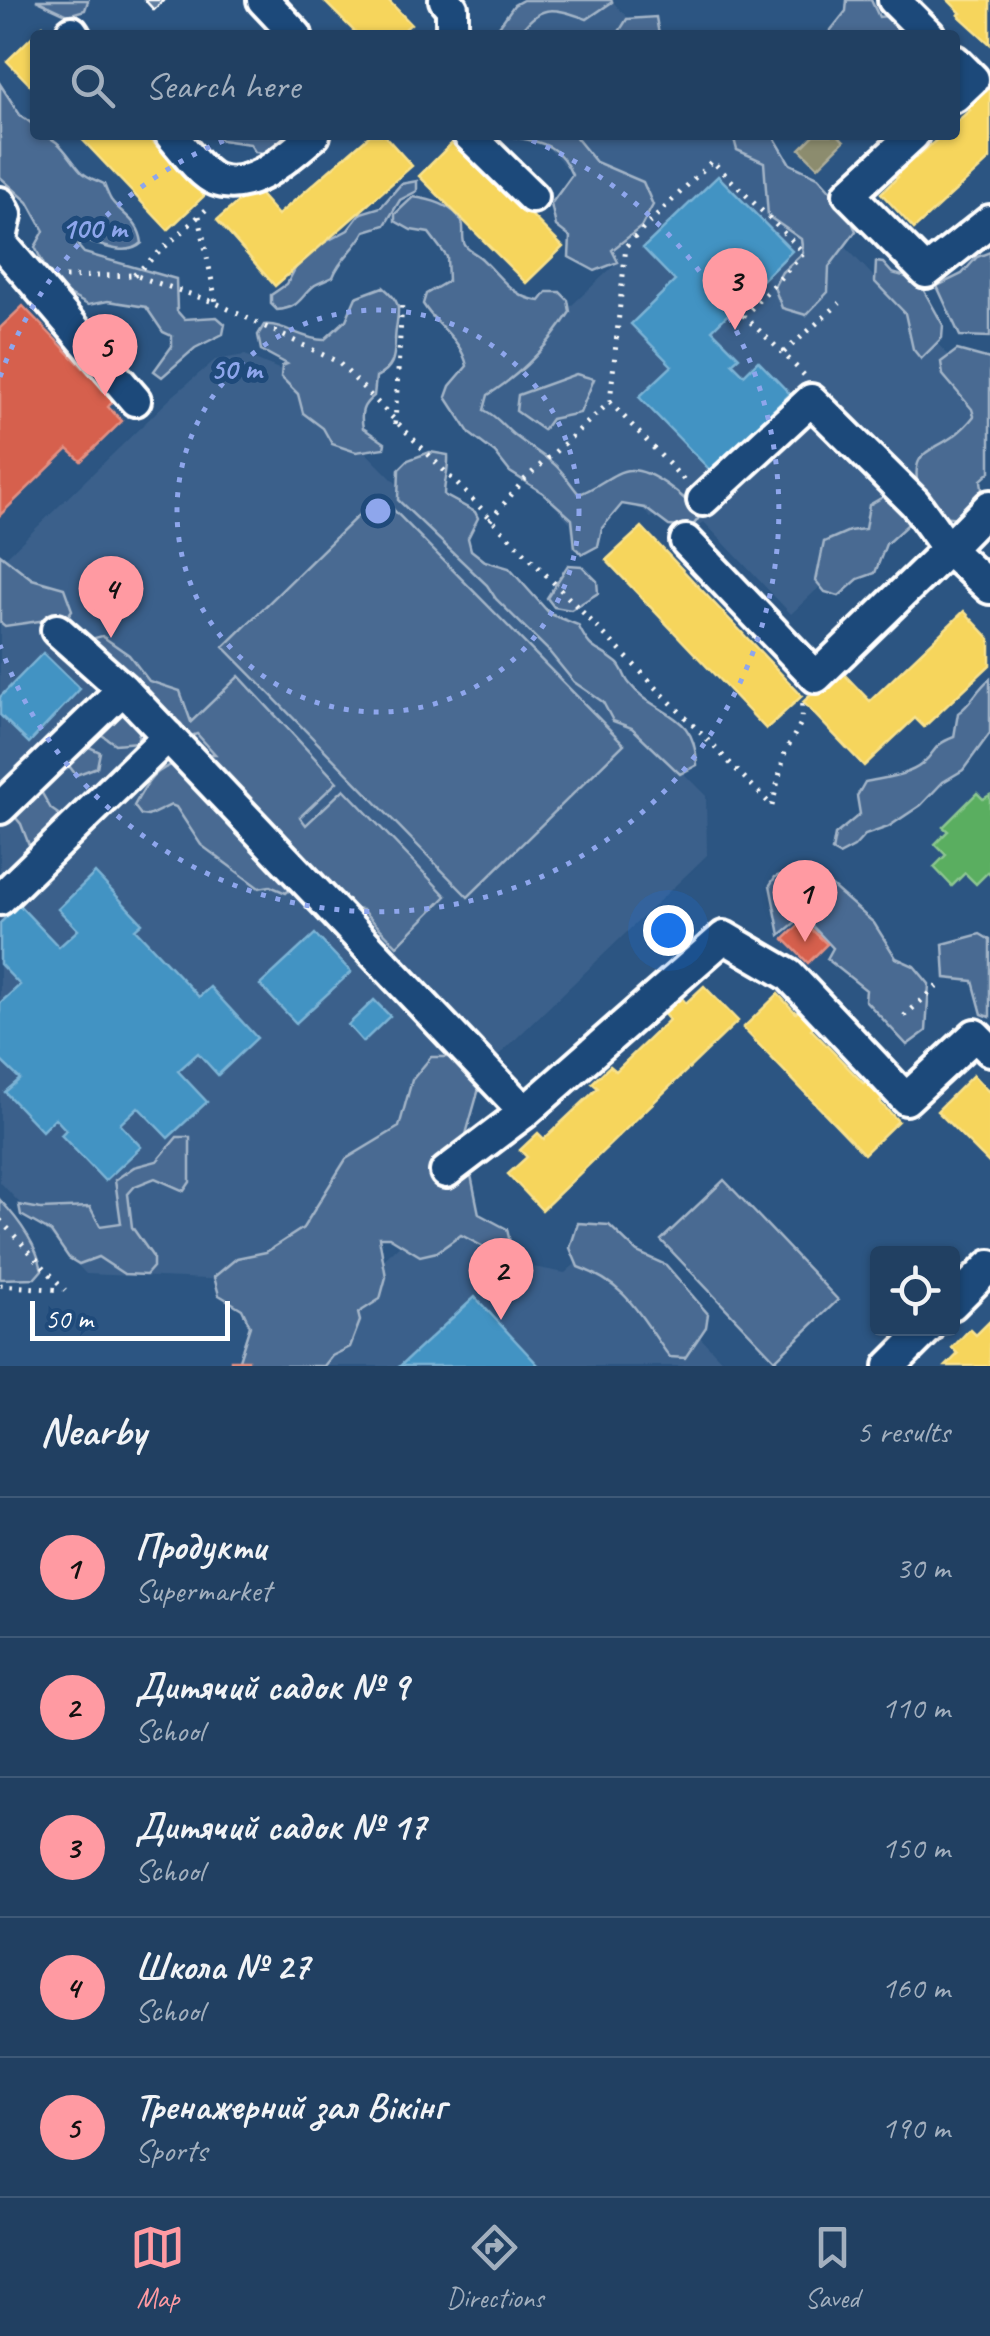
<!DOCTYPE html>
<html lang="en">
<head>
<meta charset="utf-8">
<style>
	:root { --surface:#214062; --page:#2d4b6b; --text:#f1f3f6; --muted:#a2afbe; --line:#3e5977; --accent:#ff9aa2 }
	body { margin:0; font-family:Caveat,sans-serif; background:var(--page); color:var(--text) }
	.controls { position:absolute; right:30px; bottom:30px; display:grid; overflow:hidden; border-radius:10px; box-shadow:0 2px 8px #0004 }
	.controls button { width:90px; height:90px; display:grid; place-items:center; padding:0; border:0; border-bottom:2px solid var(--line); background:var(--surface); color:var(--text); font:50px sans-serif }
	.scale { position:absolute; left:30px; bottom:25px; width:200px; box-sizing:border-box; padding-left:10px; border:5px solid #fff; border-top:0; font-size:28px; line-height:35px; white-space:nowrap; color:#fff; -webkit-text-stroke:8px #1f4a7a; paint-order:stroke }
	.you { position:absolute; left:668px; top:930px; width:35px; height:35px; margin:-25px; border:8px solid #fff; border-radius:50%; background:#1a73e8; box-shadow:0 0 0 15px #1a73e833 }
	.badge { display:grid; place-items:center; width:65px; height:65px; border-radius:50%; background:var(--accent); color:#111; font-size:32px; font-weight:700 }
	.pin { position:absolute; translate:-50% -82px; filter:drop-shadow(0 2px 5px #0008) }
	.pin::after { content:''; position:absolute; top:52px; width:35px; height:30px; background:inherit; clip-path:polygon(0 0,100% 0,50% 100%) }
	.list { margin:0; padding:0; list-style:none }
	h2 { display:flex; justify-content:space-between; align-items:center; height:130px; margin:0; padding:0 40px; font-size:42px }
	h2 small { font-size:32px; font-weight:400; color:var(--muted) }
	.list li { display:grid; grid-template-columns:65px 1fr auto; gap:30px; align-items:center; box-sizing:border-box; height:140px; padding:0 40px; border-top:2px solid var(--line) }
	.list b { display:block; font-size:38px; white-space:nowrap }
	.list p { margin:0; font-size:32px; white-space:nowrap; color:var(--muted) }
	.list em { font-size:32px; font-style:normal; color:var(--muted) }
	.icon { flex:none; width:55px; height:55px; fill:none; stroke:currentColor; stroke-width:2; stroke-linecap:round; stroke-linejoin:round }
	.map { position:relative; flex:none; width:990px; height:1366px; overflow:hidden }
	.search { position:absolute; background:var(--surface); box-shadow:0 2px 8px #0004; left:30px; right:30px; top:30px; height:110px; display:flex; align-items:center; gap:25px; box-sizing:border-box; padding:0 35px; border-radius:10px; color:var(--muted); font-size:38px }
	.sheet { height:830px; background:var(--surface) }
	nav { display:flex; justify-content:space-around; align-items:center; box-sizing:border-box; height:140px; border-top:2px solid var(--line); background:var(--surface); font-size:28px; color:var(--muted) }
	nav a { display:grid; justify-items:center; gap:5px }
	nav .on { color:var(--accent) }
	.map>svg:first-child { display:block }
	.built { fill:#3b618b }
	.green { fill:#486b92; stroke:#a4b5c8; stroke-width:2.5 }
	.homes { fill:#f6d55c; stroke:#f9e28d; stroke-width:2.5 }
	.shops { fill:#d6604d; stroke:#e29082; stroke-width:2.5 }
	.schools { fill:#4393c3; stroke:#7bb3d5; stroke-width:2.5 }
	.public { fill:#5aae61; stroke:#8cc690; stroke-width:2.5 }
	.industry { fill:#8c8c6e; stroke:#aeae9a; stroke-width:2.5 }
	.building { fill:#5e7c9f; stroke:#fff; stroke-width:2.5 }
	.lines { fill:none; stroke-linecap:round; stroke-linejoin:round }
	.minor-casing { stroke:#fff; stroke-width:38 }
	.path { stroke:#fff; stroke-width:5; stroke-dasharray:2.5 8; stroke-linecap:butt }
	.minor { stroke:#1f4a7a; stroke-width:30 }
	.ring { fill:none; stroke:#8ea6ec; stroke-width:5; stroke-dasharray:5 10 }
	.centre { fill:#8ea6ec; stroke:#1f4a7a; stroke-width:5 }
	.ring-label { font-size:30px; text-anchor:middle; font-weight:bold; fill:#8ea6ec; stroke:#1f4a7a; stroke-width:10; stroke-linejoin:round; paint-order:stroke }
</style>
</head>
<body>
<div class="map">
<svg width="990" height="1366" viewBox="0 0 990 1366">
	<rect width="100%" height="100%" fill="#2c5582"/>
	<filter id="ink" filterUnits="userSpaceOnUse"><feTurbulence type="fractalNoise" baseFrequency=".01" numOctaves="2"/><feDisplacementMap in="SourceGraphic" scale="20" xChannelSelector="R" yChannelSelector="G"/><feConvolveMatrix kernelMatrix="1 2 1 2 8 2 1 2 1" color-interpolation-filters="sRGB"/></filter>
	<g filter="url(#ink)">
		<path class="built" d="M548,0H611L644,35H511Z
			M536,135H739L990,399V425L791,614L704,522L693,531L667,504L651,518L625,491L580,533L462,408L618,262L602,245L622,226Z
			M245,355L286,372L706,796L707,855L495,1059L256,1281L86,1274L0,1182V563L173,396L215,360Z
			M457,1193L528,1266L565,1273L606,1237L727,1366H267Z"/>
		<path class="green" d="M36,0H88V1L85,10L68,15Z
			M523,0H611L612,2L587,19C553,8 541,2 518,35H493L514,5Z
			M847,0H871L879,17L906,14L907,35H827L846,11Z
			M656,17L659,35H617L627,19Z
			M0,84L20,115L35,126V135C60,135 66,155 81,171C87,178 96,180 104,184C106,189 108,195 111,200C123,216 139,220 142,243C127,257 104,246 86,241L78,246L84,253L176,279L177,311L184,319L217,317L225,324L223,334L195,348L162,377L154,371L172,346V336L163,332L146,307L108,301L88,305L55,287L35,247L44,231L28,202L0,177Z
			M216,135H288L265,153L255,152L250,144L221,140Z
			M504,135H574L596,162L643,182L653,205L641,227L612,250L618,262L595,271L569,257L570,237L556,226L551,204L572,175C558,140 536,142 504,135Z
			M733,135H773L790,164L818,177L845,207L856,231L829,267L828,292L806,315L782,308L774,287L782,272L803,253L801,239L768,216L764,162L737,150Z
			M417,181V191L400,200L385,225L365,231C355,250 340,258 333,277C327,280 321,282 315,285C300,296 301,308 277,310L271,304V295L287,284L297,265L316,247L348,230L361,213L381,207L401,184Z
			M413,197C429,199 454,205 462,222C465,229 461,238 465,245C468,251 478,254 483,260C501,277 513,298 540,301L547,292H560L568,300L570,312C548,346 523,373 488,395L484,410C498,417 503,426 514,435C527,445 541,454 553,463C563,471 571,485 579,494C596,489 615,470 630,470C652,469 685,497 698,513V519L691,528L669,526L645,508L622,504L602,528L598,546L583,554L575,548L572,519L543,493L510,472L495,453L470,434L446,397L450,386L467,366C461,338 437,327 423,304L426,294L448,281L447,257L429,233L411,230L395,221V214Z
			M990,252V337L960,336L937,286L962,274L977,257Z
			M876,262L883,263L892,273L918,280L943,325L942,338L921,359L913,349L905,313L875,282Z
			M383,287C402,303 399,308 396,329C393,351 399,366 376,377L374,396C362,405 360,413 363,428L385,443L384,448L356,452L332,444L323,428L303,413L298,394L281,377L282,366L287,364L261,350L258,335L264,325C284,323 302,340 324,340L346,320L356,297Z
			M957,350L990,359V472L981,480L984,508L975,519L925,515C899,433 937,464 974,416L972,409L943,375L941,362Z
			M576,374L594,379L580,413L551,419L543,430L516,411L518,395Z
			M430,452L448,455C449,471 444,480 444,495L475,512L478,518L468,538L471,550L485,561L509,568L550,614L578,625C593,655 595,645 617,663C623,668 624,677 629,683C656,718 695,709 697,765L680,774L632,728L613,721L603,702L574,682L547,649L496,599L487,585L398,500L399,469L408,460Z
			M890,493L916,517L886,544L875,573L858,579L839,596L825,592L816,581L824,542L849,531L865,529L869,505Z
			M379,495L624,744L468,897L224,647Z
			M0,554L32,579L64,588L72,610L67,617L5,626L0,622Z
			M568,565L582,566L597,581L598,593L571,610L554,607L547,598Z
			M102,636L129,655L149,681L180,691L191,722L239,676L337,782L300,817L306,825L344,789L446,896L397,946L362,910L349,909L209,764L206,754H215L197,734L182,739L142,719L137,742L115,744L96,731L107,699L87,640Z
			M990,679V733L963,770L943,782L921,805L888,827L865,835L854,847L839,855L832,851L835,835L860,814L857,796L865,782C882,778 908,776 922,764C938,750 931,746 954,737L958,713C972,704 977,688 990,679Z
			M72,739L100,752L97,767L76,775L63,758Z
			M182,762L299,882L286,893L270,886L259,888L201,845L176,807L171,805L148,816L141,815L134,806C147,782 154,768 182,762Z
			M39,788L51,809L64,818L36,849L29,845L21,824L7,807Z
			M785,873L826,881L874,923L896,958L914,966L929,984L926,1031L907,1045L865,1000L866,990L827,959L833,948L803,916L780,935L770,885L775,877Z
			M980,934L990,940V1017L982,1014L973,981L945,978L943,944Z
			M431,1057H452L480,1085L459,1159L471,1175L479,1214L507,1229L511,1247L493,1252L461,1235L437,1252L420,1256L389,1237H379L386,1277L380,1299L358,1313L360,1321L350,1347L332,1356L324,1366H237L250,1326L242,1309L219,1295L214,1277L237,1258L266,1252L303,1228L346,1159L399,1127L412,1080Z
			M177,1137H190V1182L184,1191L155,1178L135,1186L128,1194L132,1227L153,1257V1267L146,1275L124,1274L98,1257L79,1264L69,1258L51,1232L21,1215L19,1205L41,1209L90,1207L100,1226L121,1223L115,1180L134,1167L157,1161Z
			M724,1180L838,1300L775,1360L661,1240Z
			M0,1200C18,1219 36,1243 42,1270L35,1278L0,1279Z
			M578,1223L609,1225L637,1252L666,1265L708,1314L706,1327L685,1358L670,1357L666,1352C637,1311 627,1285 578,1267L570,1248Z"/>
		<path class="homes" d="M323,0H388L411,24L398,35H358Z
			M948,0H990V44L958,15L961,13Z
			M43,26L52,35H35V90L7,61Z
			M982,86L987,91L990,88V159L914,229L881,193L898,177L892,171L912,153L916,158L942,135H955V123L970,110L964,103Z
			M78,135H146L171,161L175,158L183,166L179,169L204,196L168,230Z
			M370,135H384L412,166L275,286L217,220L254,188L278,215Z
			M456,139L563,247L526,283L419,176Z
			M642,527L802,696L766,729L606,560Z
			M964,611L990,639V665L924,727L915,718L864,766L803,702L839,669L870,701Z
			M704,986L738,1021L542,1210L508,1174L527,1157L520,1150L538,1133L544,1139L598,1088L592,1083L610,1066L616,1071L669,1020L664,1014L681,997L686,1003Z
			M778,994L796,1013L801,1008L816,1024L811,1029L864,1084L867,1080L884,1098L880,1102L898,1121L864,1154L743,1028Z
			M973,1075L988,1091L990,1089V1164L937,1111Z
			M990,1321V1366H946L958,1354L952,1348L970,1329L976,1335Z"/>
		<path class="shops" d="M23,306L114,400L108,407L122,421L81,461L68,449L0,515V328Z
			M803,921L827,944L808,963L784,939Z
			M231,1360H248V1366H231Z"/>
		<path class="schools" d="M718,176L792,251L712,330L739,357L732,363L744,375L758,361L790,394L711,471L639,397L672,366L631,324L675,281L643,248Z
			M43,653L80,689L29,743L0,715V697Z
			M95,873L142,923L135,929L199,997L210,987L257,1038L218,1075L198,1053L178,1071L207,1102L168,1138L138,1107L120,1124L141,1147L105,1181L61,1135L66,1130L55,1118L42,1131L5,1092L20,1079L0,1060V1003L20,985L0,964V923L19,905L59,947L78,930L58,909Z
			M315,934L351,972L296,1023L260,985Z
			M374,1000L390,1016L363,1042L348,1025Z
			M475,1297L539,1366H400Z"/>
		<path class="public" d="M977,793L983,799L990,795V875L988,872L976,884L965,873L952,886L934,867L946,855L935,844L948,831L943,827Z"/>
		<path class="industry" d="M814,135H838L844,141L818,167L800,149Z"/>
		<path class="building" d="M145,0H164L154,10Z"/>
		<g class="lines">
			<g class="minor-casing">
				<path id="minor" d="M263,0L296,35
					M445,0L452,8V35
					M894,0L929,35
					M72,32L74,35
					M955,61L973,79L955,96
					M171,135C183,148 200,174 216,180C252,193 289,155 314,135
					M469,135L532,197
					M913,135L849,194L926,272L990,221
					M0,203L6,215L0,244
					M0,242L135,400
					M990,506L948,549L990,588
					M686,541L816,677L948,549L915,503L811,400L703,500
					M57,630L123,689L525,1112
					M0,808L123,689
					M0,899L168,736
					M446,1172L525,1112L724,937L789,975L906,1099L975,1035L990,1050
					M952,1304L990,1266
					M890,1366L928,1328"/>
			</g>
			<path class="path" d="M199,216L216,302
				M134,275L210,206
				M65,277L134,275L216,303L338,362L772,806
				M804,375L783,353L840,303
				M610,402L626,246L712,161L804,253L744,316L783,353
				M395,424L402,302
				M490,520L524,480L610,402L684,480
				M772,806L785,752L801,723L802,699
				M904,1016L939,985
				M0,1220L65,1290
				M0,1285L62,1290"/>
			<use href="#minor" class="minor"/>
		</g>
	</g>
	<g class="ring">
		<circle cx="378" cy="511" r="201"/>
		<path d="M0 377A401 401 0 0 1 238 135M518 135A401 401 0 1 1 0 645"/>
	</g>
	<circle cx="378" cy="511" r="15" class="centre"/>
	<g class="ring-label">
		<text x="94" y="238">100 m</text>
		<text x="236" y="379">50 m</text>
	</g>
</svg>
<div class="controls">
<button><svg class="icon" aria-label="locate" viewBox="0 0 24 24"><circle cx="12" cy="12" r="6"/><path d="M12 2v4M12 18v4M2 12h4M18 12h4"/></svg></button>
</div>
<div class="scale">50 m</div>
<div class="you"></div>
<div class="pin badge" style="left:805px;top:942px">1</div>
<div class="pin badge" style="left:501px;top:1320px">2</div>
<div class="pin badge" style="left:735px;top:330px">3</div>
<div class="pin badge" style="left:111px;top:638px">4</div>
<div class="pin badge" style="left:105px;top:396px">5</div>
<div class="search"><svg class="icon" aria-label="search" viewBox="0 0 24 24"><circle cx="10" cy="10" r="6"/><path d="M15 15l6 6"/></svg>Search here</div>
</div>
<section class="sheet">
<h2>Nearby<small>5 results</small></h2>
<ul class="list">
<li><span class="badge">1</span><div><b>Продукти</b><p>Supermarket</p></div><em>30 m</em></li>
<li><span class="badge">2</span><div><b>Дитячий садок № 9</b><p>School</p></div><em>110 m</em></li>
<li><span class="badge">3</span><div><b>Дитячий садок № 17</b><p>School</p></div><em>150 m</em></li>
<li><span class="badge">4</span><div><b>Школа № 27</b><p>School</p></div><em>160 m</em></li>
<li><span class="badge">5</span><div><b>Тренажерний зал Вікінг</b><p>Sports</p></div><em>190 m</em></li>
</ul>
</section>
<nav>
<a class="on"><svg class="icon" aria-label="map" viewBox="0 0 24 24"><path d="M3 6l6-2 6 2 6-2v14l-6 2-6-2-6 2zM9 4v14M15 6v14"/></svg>Map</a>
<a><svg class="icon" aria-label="directions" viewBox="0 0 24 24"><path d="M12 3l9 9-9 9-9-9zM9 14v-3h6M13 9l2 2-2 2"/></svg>Directions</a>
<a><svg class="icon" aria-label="saved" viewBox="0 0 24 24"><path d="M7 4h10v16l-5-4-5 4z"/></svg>Saved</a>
</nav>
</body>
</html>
